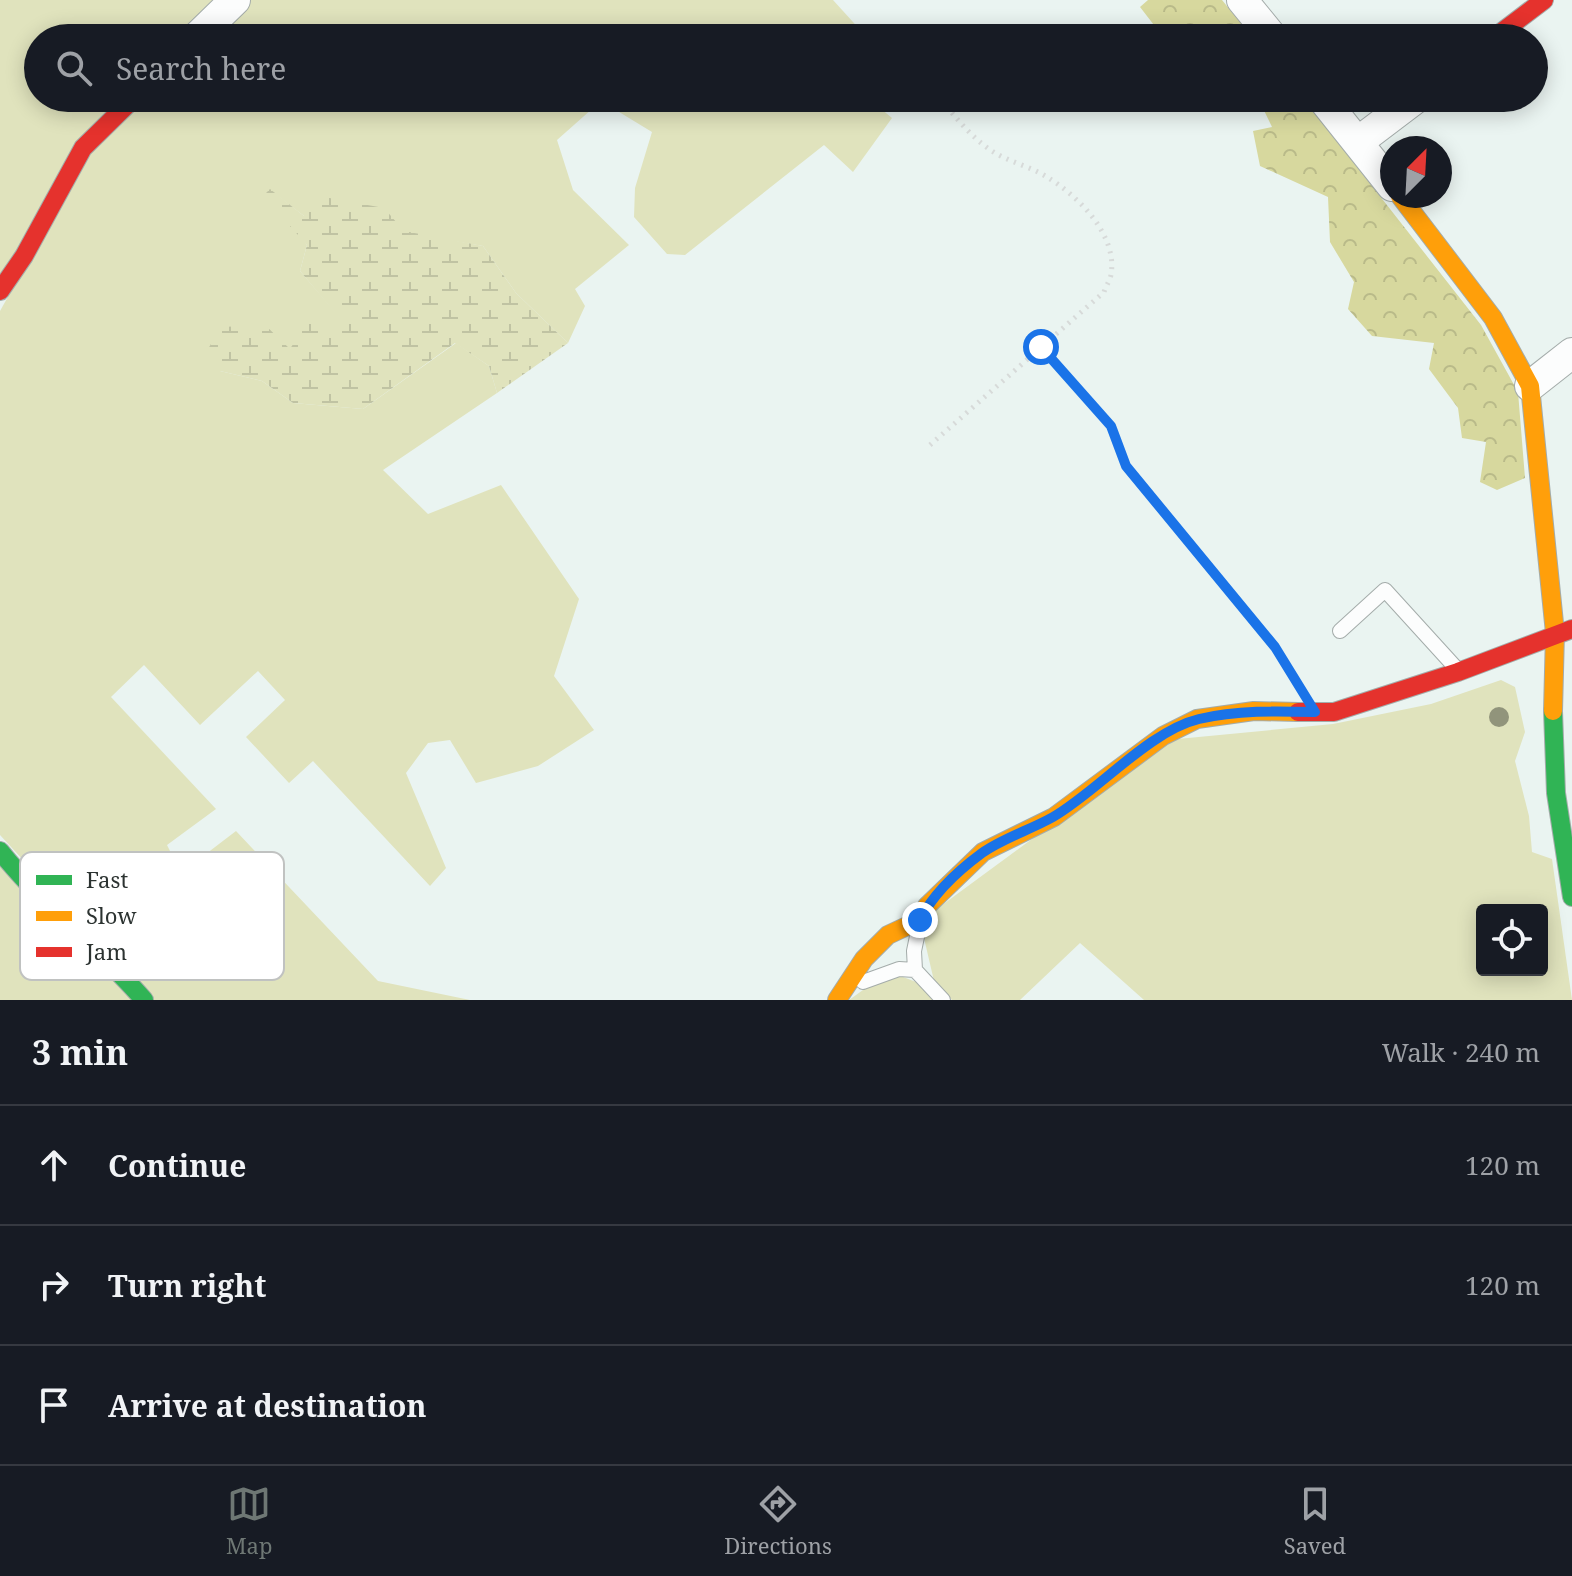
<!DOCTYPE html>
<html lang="en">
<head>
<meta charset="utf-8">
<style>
	:root { --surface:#171b24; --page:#242831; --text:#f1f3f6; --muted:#9ea1a6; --line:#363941; --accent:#6e7774 }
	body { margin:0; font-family:"Noto Serif",serif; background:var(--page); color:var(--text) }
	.controls { position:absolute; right:24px; bottom:24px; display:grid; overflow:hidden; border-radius:8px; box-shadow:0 4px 20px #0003 }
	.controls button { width:72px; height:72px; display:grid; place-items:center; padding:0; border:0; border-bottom:2px solid var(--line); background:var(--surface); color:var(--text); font:40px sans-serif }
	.compass { position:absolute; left:1380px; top:136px; width:72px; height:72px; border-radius:50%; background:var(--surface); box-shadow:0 4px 20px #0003; rotate:24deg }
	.stop { position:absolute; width:24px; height:24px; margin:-18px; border:6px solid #1a73e8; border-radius:50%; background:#fff }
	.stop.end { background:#1a73e8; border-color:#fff; box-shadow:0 2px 8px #0008 }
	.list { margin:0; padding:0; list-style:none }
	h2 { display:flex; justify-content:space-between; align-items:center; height:104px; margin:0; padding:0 32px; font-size:34px }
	h2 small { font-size:26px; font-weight:400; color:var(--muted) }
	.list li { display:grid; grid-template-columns:52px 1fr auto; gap:24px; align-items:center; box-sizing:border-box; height:120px; padding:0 32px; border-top:2px solid var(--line) }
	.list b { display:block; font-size:30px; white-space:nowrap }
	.list em { font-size:26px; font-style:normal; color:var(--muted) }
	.icon { flex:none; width:44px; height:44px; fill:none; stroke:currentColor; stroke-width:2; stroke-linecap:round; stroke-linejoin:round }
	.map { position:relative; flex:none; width:1572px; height:1000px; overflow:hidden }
	.search { position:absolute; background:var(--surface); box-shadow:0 4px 20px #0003; left:24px; right:24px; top:24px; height:88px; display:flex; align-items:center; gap:20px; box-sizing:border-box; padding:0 28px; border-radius:44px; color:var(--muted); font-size:30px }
	.sheet { height:464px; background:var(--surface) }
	nav { display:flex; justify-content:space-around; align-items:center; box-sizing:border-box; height:112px; border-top:2px solid var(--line); background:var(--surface); font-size:22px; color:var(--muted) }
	nav a { display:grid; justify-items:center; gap:4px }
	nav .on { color:var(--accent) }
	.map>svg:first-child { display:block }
	.green { fill:#e0e3bd; fill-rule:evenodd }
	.forest { fill:url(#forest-crowns) }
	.wetland { fill:url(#wetland-marsh) }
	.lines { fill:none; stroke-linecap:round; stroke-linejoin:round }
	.lane-casing { stroke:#a4acaa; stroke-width:16 }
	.street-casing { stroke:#a4acaa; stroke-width:32 }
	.fast-casing { stroke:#a4acaa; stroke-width:20 }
	.slow-casing { stroke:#a4acaa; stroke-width:20 }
	.jam-casing { stroke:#a4acaa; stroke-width:20 }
	.path { stroke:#d7dad9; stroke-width:5; stroke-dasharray:2 6; stroke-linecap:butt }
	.lane { stroke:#fcfdfd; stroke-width:14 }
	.street { stroke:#fcfdfd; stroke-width:30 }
	.fast { stroke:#30b455; stroke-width:18 }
	.slow { stroke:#ff9f0a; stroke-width:18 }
	.jam { stroke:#e5322d; stroke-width:18 }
	.tree { fill:#91947b }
	.route { stroke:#1a73e8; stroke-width:10 }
	.key { fill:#fff; stroke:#c0c2c1; stroke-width:2 }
	.key-label { font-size:22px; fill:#2c3331 }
</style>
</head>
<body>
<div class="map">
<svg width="1572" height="1000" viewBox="0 0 1572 1000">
	<defs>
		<pattern id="forest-crowns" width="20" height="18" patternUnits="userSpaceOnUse" patternTransform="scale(2)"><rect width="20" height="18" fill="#d7d89e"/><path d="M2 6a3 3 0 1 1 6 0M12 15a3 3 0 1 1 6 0" fill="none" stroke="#b9ba89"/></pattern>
		<pattern id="wetland-marsh" width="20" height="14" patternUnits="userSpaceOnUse" patternTransform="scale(2)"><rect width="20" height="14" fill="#e0e3bd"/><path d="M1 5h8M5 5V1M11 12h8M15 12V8" fill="none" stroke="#c0c3a3"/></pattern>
	</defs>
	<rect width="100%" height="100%" fill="#eaf4f1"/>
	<path class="green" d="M0,0H224L185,38H38V98H123L0,277Z
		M247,0H833L863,33L860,38H208Z
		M146,98H868L892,118L853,172L824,145L685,255L667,254L634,217L635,188L652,132L601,101L557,140L573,190L629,245L575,289L585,306L568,343L516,293L483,246L304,216L270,190L307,245L300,271L342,320L290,349L220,371L262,381L293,403L363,409L456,343L489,366L497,393L383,470L428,514L501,485L579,599L554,676L594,730L538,766L476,783L450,740L428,743L406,773L446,868L430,886L313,761L289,783L246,737L285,700L258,671L200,725L144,665L111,697L216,809L167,845L181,873L236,831L378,981L470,1000H152L0,835V311L89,152Z
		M1501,680L1515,687L1525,732L1515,761L1529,816L1532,852L1552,859L1572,1000H1144L1080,943L1020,1000H952L934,981L924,938L934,911L1167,740L1333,724L1431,704ZM1482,910H1542V970H1482Z
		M0,864L133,1000H0Z
		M898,975L916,982L934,1000H849L870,985Z"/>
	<path class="forest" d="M1148,0H1222L1253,38H1164L1140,7Z
		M1258,98H1303L1481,325L1518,392L1525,478L1497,490L1480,482L1486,442L1462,438L1458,408L1429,369L1434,343L1372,336L1348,309L1354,282L1330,242L1328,197L1260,166L1253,131L1272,127Z"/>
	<path class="wetland" d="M270,189L304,216L324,197L384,208L404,231L483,246L516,293L568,343L497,393L489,366L455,343L363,409L293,403L262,381L220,371L208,349L221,327L265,325L290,349L307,322L341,320L300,271L307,245L263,196Z"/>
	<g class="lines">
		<g class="lane-casing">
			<path id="lane" d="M1340,631L1385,590L1456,668
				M915,970L914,951L919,927
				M863,982L899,969L915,970L943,1000"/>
		</g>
		<g class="street-casing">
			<path id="street" d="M1242,0L1273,38
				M196,38L235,0
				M1322,98L1392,186
				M1358,142L1416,98
				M1530,386L1572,353"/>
		</g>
		<g class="fast-casing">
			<path id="fast" d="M1553,711L1556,793L1572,897
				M0,851C43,905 99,948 144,1000"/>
		</g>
		<g class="slow-casing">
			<path id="slow" d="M1400,196L1493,318L1530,386L1555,633L1553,711
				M837,1000L864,959L888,935L920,920L927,906L983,852L1054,817L1163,736L1197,719L1254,711L1298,712"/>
		</g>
		<g class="jam-casing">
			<path id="jam" d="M1494,38L1544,0
				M0,291L24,256L83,148L134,98
				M1298,712H1334L1458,672L1572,629"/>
		</g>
		<path class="path" d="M1041,347L1111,426L1126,466L1275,647L1295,680
			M930,445L1104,292C1106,286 1110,280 1111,275C1118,235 1078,196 1047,177C1031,167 1013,163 997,154C975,142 955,117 940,98"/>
		<use href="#lane" class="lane"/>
		<use href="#street" class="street"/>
		<use href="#fast" class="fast"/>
		<use href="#slow" class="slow"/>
		<use href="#jam" class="jam"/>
	</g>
	<circle class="tree" cx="1499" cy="717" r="10"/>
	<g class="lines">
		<path class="route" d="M920,920C933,894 959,870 982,853C1003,838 1030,830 1053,817C1098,791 1149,731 1199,719C1237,710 1276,711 1315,712L1275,647L1126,466L1111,426L1041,347"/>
	</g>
	<rect x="20" y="852" width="264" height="128" rx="12" class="key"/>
	<rect x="36" y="875" width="36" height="10" fill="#30b455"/>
	<rect x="36" y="911" width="36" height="10" fill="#ff9f0a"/>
	<rect x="36" y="947" width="36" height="10" fill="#e5322d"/>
	<g class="key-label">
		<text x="86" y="888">Fast</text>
		<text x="86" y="924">Slow</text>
		<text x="86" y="960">Jam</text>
	</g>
</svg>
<div class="controls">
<button><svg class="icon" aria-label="locate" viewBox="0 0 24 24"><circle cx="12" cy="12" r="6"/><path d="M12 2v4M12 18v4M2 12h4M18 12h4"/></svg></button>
</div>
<svg class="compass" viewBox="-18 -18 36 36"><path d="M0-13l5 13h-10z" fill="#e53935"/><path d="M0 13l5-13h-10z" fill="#9ea1a6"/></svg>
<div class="stop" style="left:1041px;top:347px"></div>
<div class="stop end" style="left:920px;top:920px"></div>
<div class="search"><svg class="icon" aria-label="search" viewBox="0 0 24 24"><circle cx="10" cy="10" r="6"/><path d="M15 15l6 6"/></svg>Search here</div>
</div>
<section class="sheet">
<h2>3 min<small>Walk · 240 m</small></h2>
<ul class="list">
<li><svg class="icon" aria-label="ahead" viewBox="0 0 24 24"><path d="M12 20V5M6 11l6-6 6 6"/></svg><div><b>Continue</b></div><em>120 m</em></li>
<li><svg class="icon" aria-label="right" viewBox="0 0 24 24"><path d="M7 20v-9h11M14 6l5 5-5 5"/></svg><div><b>Turn right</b></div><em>120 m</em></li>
<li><svg class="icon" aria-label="arrive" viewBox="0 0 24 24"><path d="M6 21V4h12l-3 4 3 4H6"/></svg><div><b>Arrive at destination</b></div></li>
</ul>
</section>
<nav>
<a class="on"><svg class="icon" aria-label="map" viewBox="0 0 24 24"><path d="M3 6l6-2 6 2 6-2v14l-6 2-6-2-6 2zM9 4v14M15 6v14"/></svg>Map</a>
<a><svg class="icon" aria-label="directions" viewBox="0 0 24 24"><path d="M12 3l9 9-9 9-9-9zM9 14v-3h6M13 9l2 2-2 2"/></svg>Directions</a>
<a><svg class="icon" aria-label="saved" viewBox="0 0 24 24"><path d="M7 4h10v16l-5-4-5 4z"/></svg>Saved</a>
</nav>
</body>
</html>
